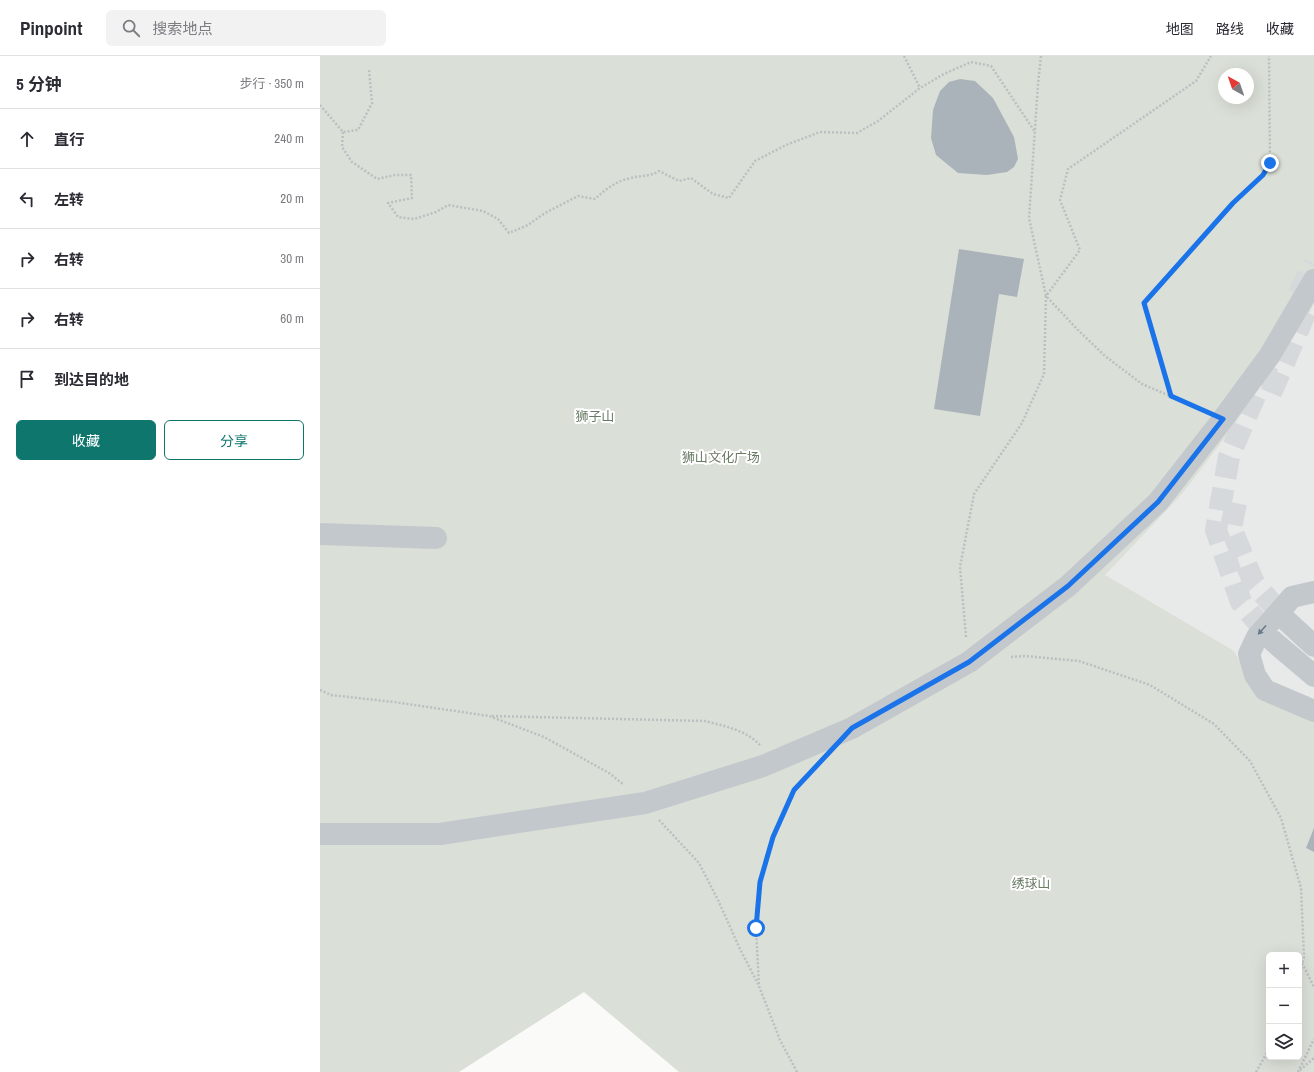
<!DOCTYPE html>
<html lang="zh">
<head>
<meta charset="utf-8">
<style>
	:root { --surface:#fff; --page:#f2f2f3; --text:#2b2b33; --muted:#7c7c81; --line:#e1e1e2; --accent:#0f766e }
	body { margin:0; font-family:"Archivo Narrow","Noto Sans SC",sans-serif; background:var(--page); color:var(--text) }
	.controls { position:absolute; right:12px; bottom:12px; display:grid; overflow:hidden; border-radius:6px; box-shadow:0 4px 16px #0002 }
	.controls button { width:36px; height:36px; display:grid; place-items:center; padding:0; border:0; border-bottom:1px solid var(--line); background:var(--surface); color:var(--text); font:20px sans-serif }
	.compass { position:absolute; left:898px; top:12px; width:36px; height:36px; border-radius:50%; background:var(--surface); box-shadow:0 4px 16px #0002; rotate:320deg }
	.stop { position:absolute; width:12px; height:12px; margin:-9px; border:3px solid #1a73e8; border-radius:50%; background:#fff }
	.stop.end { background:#1a73e8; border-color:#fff; box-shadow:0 1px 4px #0008 }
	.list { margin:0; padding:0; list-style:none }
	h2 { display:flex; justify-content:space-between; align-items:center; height:52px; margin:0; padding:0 16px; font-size:17px }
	h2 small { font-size:13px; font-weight:400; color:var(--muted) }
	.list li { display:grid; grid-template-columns:26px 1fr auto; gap:12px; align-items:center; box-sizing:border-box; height:60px; padding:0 16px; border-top:1px solid var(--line) }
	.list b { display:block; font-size:15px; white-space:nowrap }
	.list em { font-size:13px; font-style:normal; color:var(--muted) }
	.actions { display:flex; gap:8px; padding:12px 16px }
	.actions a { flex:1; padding:9px 0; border:1px solid var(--accent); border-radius:6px; text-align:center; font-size:14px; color:var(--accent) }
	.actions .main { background:var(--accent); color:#fff }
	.icon { flex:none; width:22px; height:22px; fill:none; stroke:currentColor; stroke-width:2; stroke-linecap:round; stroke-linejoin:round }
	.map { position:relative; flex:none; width:994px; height:1016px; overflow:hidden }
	header { display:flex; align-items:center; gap:24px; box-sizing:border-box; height:56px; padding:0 20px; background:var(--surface); border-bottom:1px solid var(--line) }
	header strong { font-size:19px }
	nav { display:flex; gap:22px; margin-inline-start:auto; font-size:14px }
	.search { width:280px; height:36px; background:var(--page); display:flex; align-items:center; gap:10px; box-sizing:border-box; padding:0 14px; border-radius:6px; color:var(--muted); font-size:15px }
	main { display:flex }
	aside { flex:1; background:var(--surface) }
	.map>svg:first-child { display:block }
	.built { fill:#e8e9e9 }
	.green { fill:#dadfd7; fill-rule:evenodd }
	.building { fill:#aab3b9 }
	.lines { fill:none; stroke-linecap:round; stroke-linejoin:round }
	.minor-tunnel { stroke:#d5d9db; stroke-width:22; stroke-dasharray:22 11; stroke-linecap:butt }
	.path { stroke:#bbbfc2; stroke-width:2.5; stroke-dasharray:2 2; stroke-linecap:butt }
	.minor { stroke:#c3c8cc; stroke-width:22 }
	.oneway { fill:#6a7a87 }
	.route { stroke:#1a73e8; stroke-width:5 }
	.labels { text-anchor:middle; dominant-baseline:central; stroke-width:4; stroke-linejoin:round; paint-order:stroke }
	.park-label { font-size:13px; fill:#687a64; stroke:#fff }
</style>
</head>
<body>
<header>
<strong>Pinpoint</strong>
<div class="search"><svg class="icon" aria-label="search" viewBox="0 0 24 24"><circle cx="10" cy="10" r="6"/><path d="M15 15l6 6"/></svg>搜索地点</div>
<nav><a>地图</a><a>路线</a><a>收藏</a></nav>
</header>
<main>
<aside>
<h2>5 分钟<small>步行 · 350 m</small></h2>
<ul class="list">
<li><svg class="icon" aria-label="ahead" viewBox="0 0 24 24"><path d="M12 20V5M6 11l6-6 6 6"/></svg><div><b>直行</b></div><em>240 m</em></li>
<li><svg class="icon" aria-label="left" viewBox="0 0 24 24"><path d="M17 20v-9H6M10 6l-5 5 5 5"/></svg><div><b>左转</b></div><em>20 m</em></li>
<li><svg class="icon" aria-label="right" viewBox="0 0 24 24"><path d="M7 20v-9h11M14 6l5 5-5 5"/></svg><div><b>右转</b></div><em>30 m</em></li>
<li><svg class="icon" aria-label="right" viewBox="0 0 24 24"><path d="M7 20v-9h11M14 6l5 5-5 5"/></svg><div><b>右转</b></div><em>60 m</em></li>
<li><svg class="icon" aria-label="arrive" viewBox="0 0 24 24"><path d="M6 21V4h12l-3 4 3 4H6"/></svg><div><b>到达目的地</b></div></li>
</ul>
<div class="actions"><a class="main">收藏</a><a>分享</a></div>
</aside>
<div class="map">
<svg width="994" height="1016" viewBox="0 0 994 1016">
	<rect width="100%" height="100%" fill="#fafaf8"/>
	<path class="built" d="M994,248V663L784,519L862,438L908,378L987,261Z"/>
	<path class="green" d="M0,0H994V248L987,261L908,378L862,438L785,519L914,595L937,639L994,663V1016H359L264,936L139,1016H0ZM904,18H928V42H904ZM949,899H979V1001H949Z"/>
	<path class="building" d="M640,23L655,25L673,42L694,81L698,103L694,111L687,116L667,119L638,117L616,99L611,82L613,54L620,35L629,26Z
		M639,193L704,203L697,241L679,238L660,360L614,353Z
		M994,772V796L986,792Z"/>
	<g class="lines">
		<path class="minor-tunnel" d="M978,239L994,208
			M948,309L909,401L896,474L921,546L953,585
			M951,337L991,244
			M916,447L911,472L934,527L968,566"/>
		<path class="path" d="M584,0L600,32
			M721,0L718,28L709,162L726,240L758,274L785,300L822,328L883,354
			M0,49L23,76L38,74L52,47L49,14
			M23,76L22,91L32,106L57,123L75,119H91L92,142L68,147L78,161L94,163L116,156L128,149L163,155L178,163L189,177L208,169L225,157L258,140L275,143C286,133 296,125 311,122C321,119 330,121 339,115L359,125L371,122L393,138L409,142L435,105L466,89L500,76L537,77L558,65L600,32L624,18L651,6L671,10L715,76
			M850,340L824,247L913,147L943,119L950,107L949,0
			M646,581L640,511L654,438L702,367L724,318L726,240L760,194L740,144L748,113L876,25L891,0
			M691,601L705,600L759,605L830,629L894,668L930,705L961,762L981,832L984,901L979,917
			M0,634L11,639L74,646L169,660L224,681L289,717L304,729
			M172,660L385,665C404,670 426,674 440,689
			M339,764L379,807L398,844L420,893L439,930
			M982,907L994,931
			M980,1014L994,1002
			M477,1016L460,984L439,930L436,872L440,826L453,781L474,734L495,712
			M936,1016L949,993
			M978,1016L994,983"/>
		<path class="minor" d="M0,478L116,482
			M994,536L972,541L937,581L929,598L935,619L945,634L994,655
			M968,566L994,590
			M953,585L994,620
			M0,778H120L325,747L443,710L532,672L649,606L748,530L838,446L903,363L950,299L994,224"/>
	</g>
	<defs><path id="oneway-solid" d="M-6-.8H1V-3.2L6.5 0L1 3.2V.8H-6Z"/></defs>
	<use class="oneway" href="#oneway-solid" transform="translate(942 574) rotate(132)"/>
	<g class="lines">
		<path class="route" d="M436,872L440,826L453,781L474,734L532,672L649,606L748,530L838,446L903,363L851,340L824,247L913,147L943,119L950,107"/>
	</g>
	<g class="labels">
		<g class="park-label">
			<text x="275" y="360">狮子山</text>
			<text x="401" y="401">狮山文化广场</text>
			<text x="711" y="827">绣球山</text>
		</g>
	</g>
</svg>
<div class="controls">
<button>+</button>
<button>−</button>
<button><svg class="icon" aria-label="layers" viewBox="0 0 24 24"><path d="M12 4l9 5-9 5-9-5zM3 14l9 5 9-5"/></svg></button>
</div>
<svg class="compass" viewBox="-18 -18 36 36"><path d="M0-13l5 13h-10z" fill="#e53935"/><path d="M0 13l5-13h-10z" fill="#7c7c81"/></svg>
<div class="stop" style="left:436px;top:872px"></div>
<div class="stop end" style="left:950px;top:107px"></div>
</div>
</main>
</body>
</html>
